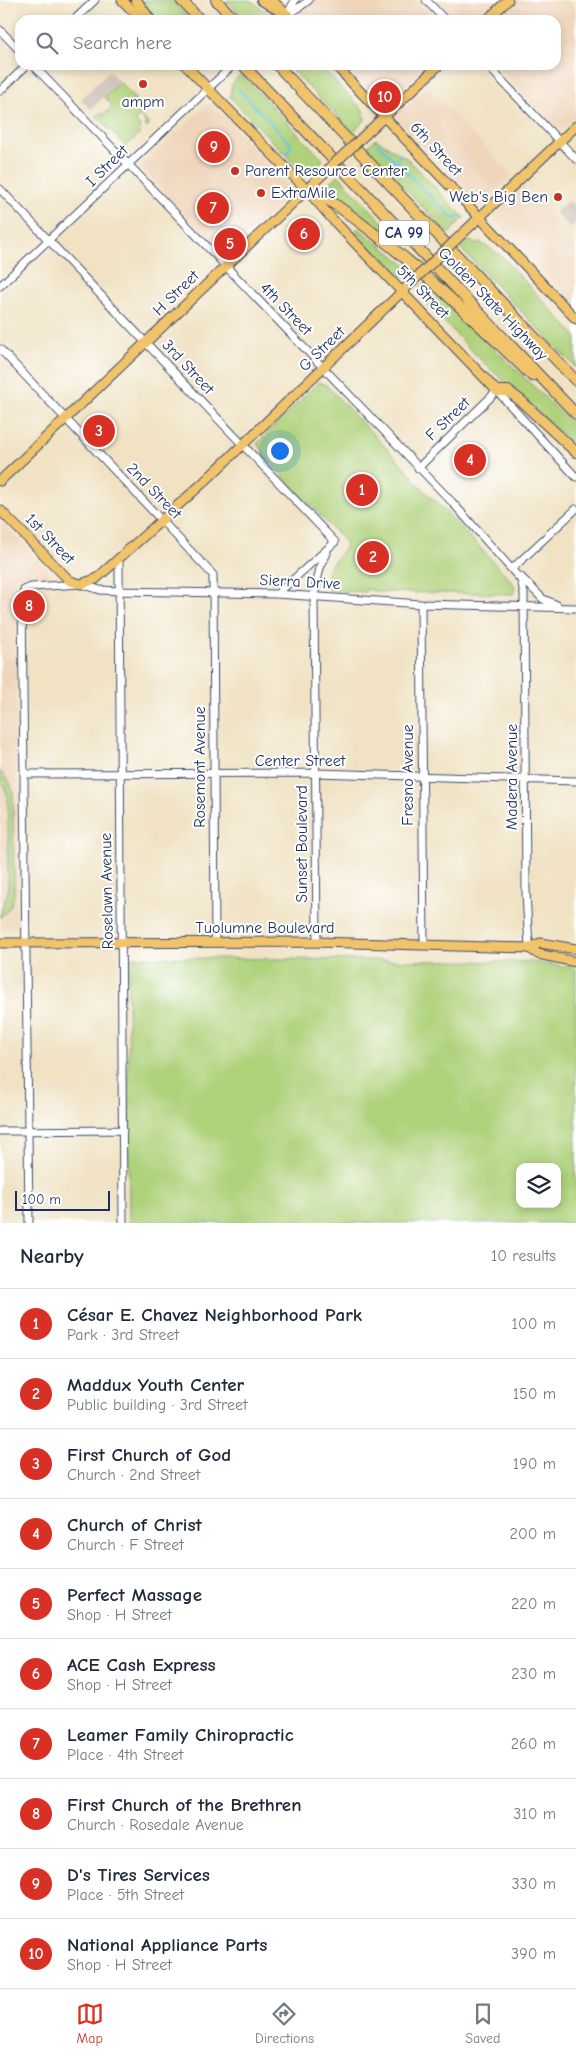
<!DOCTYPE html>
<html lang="en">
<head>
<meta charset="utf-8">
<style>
	:root { --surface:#fff; --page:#f6f6f7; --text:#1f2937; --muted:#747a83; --line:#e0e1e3; --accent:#d93025 }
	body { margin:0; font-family:"Comic Neue",sans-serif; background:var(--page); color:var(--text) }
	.controls { position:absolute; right:15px; bottom:15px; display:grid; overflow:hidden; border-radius:10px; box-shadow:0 2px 8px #0003 }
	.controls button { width:45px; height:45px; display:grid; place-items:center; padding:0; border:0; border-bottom:1px solid var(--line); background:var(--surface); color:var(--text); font:25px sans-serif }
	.scale { position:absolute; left:15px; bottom:12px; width:95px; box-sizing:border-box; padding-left:5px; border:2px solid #1b2f5e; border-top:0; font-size:14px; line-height:18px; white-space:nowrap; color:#1b2f5e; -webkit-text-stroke:4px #fff; paint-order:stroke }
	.you { position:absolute; left:279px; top:450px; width:18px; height:18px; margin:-12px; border:4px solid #fff; border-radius:50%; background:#1a73e8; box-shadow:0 0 0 8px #1a73e833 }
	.badge { display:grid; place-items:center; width:32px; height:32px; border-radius:50%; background:var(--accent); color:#fff; font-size:16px; font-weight:700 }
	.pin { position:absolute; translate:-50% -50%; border:2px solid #fff; box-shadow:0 1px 5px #0006 }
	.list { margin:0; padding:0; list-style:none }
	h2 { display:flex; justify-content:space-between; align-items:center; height:65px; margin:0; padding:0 20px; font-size:21px }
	h2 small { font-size:16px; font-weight:400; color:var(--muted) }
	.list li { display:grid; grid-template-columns:32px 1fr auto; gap:15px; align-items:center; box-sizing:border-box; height:70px; padding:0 20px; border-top:1px solid var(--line) }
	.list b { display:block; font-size:19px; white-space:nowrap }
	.list p { margin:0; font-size:16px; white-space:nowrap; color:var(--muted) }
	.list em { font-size:16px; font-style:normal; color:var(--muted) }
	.icon { flex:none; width:28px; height:28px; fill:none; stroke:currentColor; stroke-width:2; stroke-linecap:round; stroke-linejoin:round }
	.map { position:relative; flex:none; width:576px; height:1223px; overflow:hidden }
	.search { position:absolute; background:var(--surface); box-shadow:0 2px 8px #0003; left:15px; right:15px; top:15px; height:55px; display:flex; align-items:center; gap:12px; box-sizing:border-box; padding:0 18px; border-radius:15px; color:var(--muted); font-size:19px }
	.sheet { height:765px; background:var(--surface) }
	nav { display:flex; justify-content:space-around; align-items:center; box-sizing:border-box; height:70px; border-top:1px solid var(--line); background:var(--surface); font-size:14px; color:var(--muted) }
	nav a { display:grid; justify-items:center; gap:2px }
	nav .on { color:var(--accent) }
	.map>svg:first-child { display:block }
	.built { fill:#efd6bb }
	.industrial { fill:#cdc2b9 }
	.green { fill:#afd17a; stroke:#65806c; fill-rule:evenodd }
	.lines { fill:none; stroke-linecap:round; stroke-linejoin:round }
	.stream { stroke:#62bfe0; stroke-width:2 }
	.minor-casing { stroke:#3b4a6d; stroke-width:9 }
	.major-casing { stroke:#3b4a6d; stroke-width:11 }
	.highway-casing { stroke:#3b4a6d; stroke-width:12 }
	.minor { stroke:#fff; stroke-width:7 }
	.major { stroke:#f1c36a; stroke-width:9 }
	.highway { stroke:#f1c36a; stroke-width:10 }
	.major-bridge-casing { stroke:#3b4a6d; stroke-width:11; stroke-linecap:butt }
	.major-bridge { stroke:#f1c36a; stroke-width:9 }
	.poi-dot { fill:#c8321e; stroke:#fff; stroke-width:2 }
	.labels { text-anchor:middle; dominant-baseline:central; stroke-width:4; stroke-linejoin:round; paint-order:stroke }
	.shield { fill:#fff; stroke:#5f6d8e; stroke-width:1 }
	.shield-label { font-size:15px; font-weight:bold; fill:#1b2f5e }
	.poi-label { font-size:16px; fill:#1b2f5e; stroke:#fff; text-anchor:start }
	.street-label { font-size:16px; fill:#1b2f5e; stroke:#fff }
</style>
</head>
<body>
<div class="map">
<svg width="576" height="1223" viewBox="0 0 576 1223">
	<rect width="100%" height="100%" fill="#fff"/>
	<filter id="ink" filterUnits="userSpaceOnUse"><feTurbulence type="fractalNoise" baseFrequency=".02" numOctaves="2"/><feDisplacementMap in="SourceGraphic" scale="10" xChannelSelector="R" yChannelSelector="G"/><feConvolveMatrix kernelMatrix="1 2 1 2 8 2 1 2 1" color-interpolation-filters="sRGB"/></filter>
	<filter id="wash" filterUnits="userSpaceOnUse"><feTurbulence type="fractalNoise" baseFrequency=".0096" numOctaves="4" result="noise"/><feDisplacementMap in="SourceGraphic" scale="20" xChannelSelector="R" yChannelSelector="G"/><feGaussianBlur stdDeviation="1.12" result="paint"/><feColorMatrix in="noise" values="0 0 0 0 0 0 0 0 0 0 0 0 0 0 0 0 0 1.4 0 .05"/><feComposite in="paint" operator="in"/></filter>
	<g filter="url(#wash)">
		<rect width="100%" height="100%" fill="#f0e2c3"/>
		<path class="built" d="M315,0H415L434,20H302L301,13Z
			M435,0H497L476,20H454Z
			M517,0H567L576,10V116L561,130L556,128L496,65H556V20H496Z
			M345,65H428L385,104Z
			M427,86L512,175L482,204L478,203L396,117Z
			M210,102L294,192L225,256L142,168L143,164Z
			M523,187L576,243V305L494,218V214Z
			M0,520L52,576L14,577L18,929H0Z"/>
		<path class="industrial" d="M109,71L120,82L91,109L81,99Z
			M574,196L576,222L570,228L555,212L568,200L571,204L574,203Z"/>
		<path class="green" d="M142,0H171L190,20H156Z
			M226,0H250L267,13L262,20H245Z
			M287,65L320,66L363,110L365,120L353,132Z
			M241,74L323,160L309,173L302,172L230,97L232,84Z
			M120,82L136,100L132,104L149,125L147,128L144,125L146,123L140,117L135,121L141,128L138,131L140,133L126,147L97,116L100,113L103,115L111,108V104L104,97Z
			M376,139L409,160L464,218L448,234L366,148Z
			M338,175L400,241L395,246L325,189Z
			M358,228L411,269L402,277L387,260L381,259L354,232Z
			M468,240L477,245L479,242L499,254L576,336V368L460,248Z
			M426,282L566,418L576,429V447L483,362L422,299L419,288Z
			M318,382L326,385L412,475L414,481C422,486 429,498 437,502L514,584L515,590L513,594L380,592L366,589L365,592L329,590L326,588L329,567L345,548L346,543L263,455V451L257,444Z
			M0,771L10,783L13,794L14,894L11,906L0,918C0,907 7,900 8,888V800C7,789 0,782 0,771Z
			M128,957L531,962L576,968V1223H129ZM520,1167H557V1204H520Z"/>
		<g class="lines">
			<path class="stream" d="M238,89L292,145L286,155
				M377,143L451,217L454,219L463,216
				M397,161L400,154"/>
		</g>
	</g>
	<g filter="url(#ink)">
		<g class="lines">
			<g class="minor-casing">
				<path id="minor" d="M426,0L445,20
					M287,15L295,0
					M74,20L95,0
					M281,20C290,12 300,8 309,0
					M0,30L20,51
					M33,65L452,502L521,580L524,593L526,892L529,948
					M487,65L576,159
					M0,91L27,65
					M0,189L335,542L277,594
					M0,286L233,65
					M0,349L213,575L215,942
					M418,468L497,391L576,477
					M119,559L123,1223
					M513,568L576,509
					M521,577L543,599L557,605
					M421,604L424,945
					M25,774L316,773L576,781
					M317,942L314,596L320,568L327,553
					M0,1131L123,1130
					M29,1223L22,599L24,590L31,587L81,584L100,590L120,591L277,594L421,604L576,608"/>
			</g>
			<g class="major-casing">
				<path id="major" d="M122,0L142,20
					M272,0L292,20
					M487,20L508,0
					M185,65L307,190L333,220L497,391
					M335,65L576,319
					M366,134L439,65
					M462,234L576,126
					M0,481L323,174
					M0,510L70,581L81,584L96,579L204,482L412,282
					M0,943L317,942L529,948L540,943L576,949
					M529,948L538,954L576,962"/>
			</g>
			<g class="highway-casing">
				<path id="highway" d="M136,0L150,20
					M181,0L200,20
					M216,0L235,20
					M262,0L287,15
					M243,65L576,414
					M277,65L576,381
					M307,190C331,199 350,215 371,231C429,275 480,326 532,376
					M497,391H508L520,400L576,452"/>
			</g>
			<use href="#minor" class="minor"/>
			<use href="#major" class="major"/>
			<use href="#highway" class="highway"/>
			<g class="major-bridge-casing">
				<path id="major-bridge" d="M323,174L366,134
					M412,282L462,234"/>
			</g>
			<use href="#major-bridge" class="major-bridge"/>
		</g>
	</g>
	<g class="poi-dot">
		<circle cx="143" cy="84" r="5"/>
		<circle cx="235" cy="171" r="5"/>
		<circle cx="261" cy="193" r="5"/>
		<circle cx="558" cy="197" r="5"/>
	</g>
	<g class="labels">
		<rect class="shield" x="379" y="220.5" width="50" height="25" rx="4"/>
		<g class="shield-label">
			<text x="404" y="233">CA 99</text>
		</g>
		<g class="poi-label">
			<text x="143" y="102" text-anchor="middle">ampm</text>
			<text x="245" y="171">Parent Resource Center</text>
			<text x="271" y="193">ExtraMile</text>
			<text x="548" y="197" text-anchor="end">Web's Big Ben</text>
		</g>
		<g class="street-label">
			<text transform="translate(436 149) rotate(47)">6th Street</text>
			<text transform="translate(107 166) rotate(-44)">I Street</text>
			<text transform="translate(423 292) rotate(46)">5th Street</text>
			<text transform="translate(176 293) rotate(-44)">H Street</text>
			<text transform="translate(493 304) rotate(46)">Golden State Highway</text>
			<text transform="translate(286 309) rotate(46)">4th Street</text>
			<text transform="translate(322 349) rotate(-44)">G Street</text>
			<text transform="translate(188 367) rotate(47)">3rd Street</text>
			<text transform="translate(448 419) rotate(-44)">F Street</text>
			<text transform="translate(154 491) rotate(46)">2nd Street</text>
			<text transform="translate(50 539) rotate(46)">1st Street</text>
			<text transform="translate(300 582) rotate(3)">Sierra Drive</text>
			<text x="300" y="761">Center Street</text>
			<text transform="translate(200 767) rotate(-90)">Rosemont Avenue</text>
			<text transform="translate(408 775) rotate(-90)">Fresno Avenue</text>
			<text transform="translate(512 777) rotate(-90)">Madera Avenue</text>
			<text transform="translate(302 844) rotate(-90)">Sunset Boulevard</text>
			<text transform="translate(107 891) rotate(-91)">Roselawn Avenue</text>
			<text x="265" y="928">Tuolumne Boulevard</text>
		</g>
	</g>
</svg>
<div class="controls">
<button><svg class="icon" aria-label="layers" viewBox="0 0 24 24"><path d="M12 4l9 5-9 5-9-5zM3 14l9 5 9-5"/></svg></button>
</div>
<div class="scale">100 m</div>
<div class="you"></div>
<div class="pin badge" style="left:362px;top:490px">1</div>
<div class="pin badge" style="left:373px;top:557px">2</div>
<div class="pin badge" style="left:99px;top:431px">3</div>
<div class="pin badge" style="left:470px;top:460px">4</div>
<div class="pin badge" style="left:230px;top:244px">5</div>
<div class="pin badge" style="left:304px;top:234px">6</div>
<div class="pin badge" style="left:213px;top:208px">7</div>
<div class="pin badge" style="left:29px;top:606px">8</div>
<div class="pin badge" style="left:214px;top:147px">9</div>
<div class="pin badge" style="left:385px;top:97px">10</div>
<div class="search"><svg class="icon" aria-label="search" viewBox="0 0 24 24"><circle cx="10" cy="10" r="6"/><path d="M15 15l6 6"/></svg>Search here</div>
</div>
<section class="sheet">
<h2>Nearby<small>10 results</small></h2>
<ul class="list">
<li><span class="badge">1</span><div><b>César E. Chavez Neighborhood Park</b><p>Park · 3rd Street</p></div><em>100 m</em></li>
<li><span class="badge">2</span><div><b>Maddux Youth Center</b><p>Public building · 3rd Street</p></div><em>150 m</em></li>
<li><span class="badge">3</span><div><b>First Church of God</b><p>Church · 2nd Street</p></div><em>190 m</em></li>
<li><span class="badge">4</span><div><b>Church of Christ</b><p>Church · F Street</p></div><em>200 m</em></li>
<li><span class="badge">5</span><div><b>Perfect Massage</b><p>Shop · H Street</p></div><em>220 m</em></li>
<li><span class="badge">6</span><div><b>ACE Cash Express</b><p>Shop · H Street</p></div><em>230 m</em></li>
<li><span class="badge">7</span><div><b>Leamer Family Chiropractic</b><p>Place · 4th Street</p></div><em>260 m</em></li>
<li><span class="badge">8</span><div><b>First Church of the Brethren</b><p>Church · Rosedale Avenue</p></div><em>310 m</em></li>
<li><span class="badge">9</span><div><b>D's Tires Services</b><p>Place · 5th Street</p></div><em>330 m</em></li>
<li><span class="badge">10</span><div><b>National Appliance Parts</b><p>Shop · H Street</p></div><em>390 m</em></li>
</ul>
</section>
<nav>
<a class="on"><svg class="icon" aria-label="map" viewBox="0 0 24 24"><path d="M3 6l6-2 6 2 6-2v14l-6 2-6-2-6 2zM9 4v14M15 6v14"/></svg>Map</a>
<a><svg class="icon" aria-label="directions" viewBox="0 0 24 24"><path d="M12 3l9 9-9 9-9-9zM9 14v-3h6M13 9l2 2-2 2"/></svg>Directions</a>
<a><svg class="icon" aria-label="saved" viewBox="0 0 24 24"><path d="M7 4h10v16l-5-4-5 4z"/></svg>Saved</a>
</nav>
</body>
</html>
